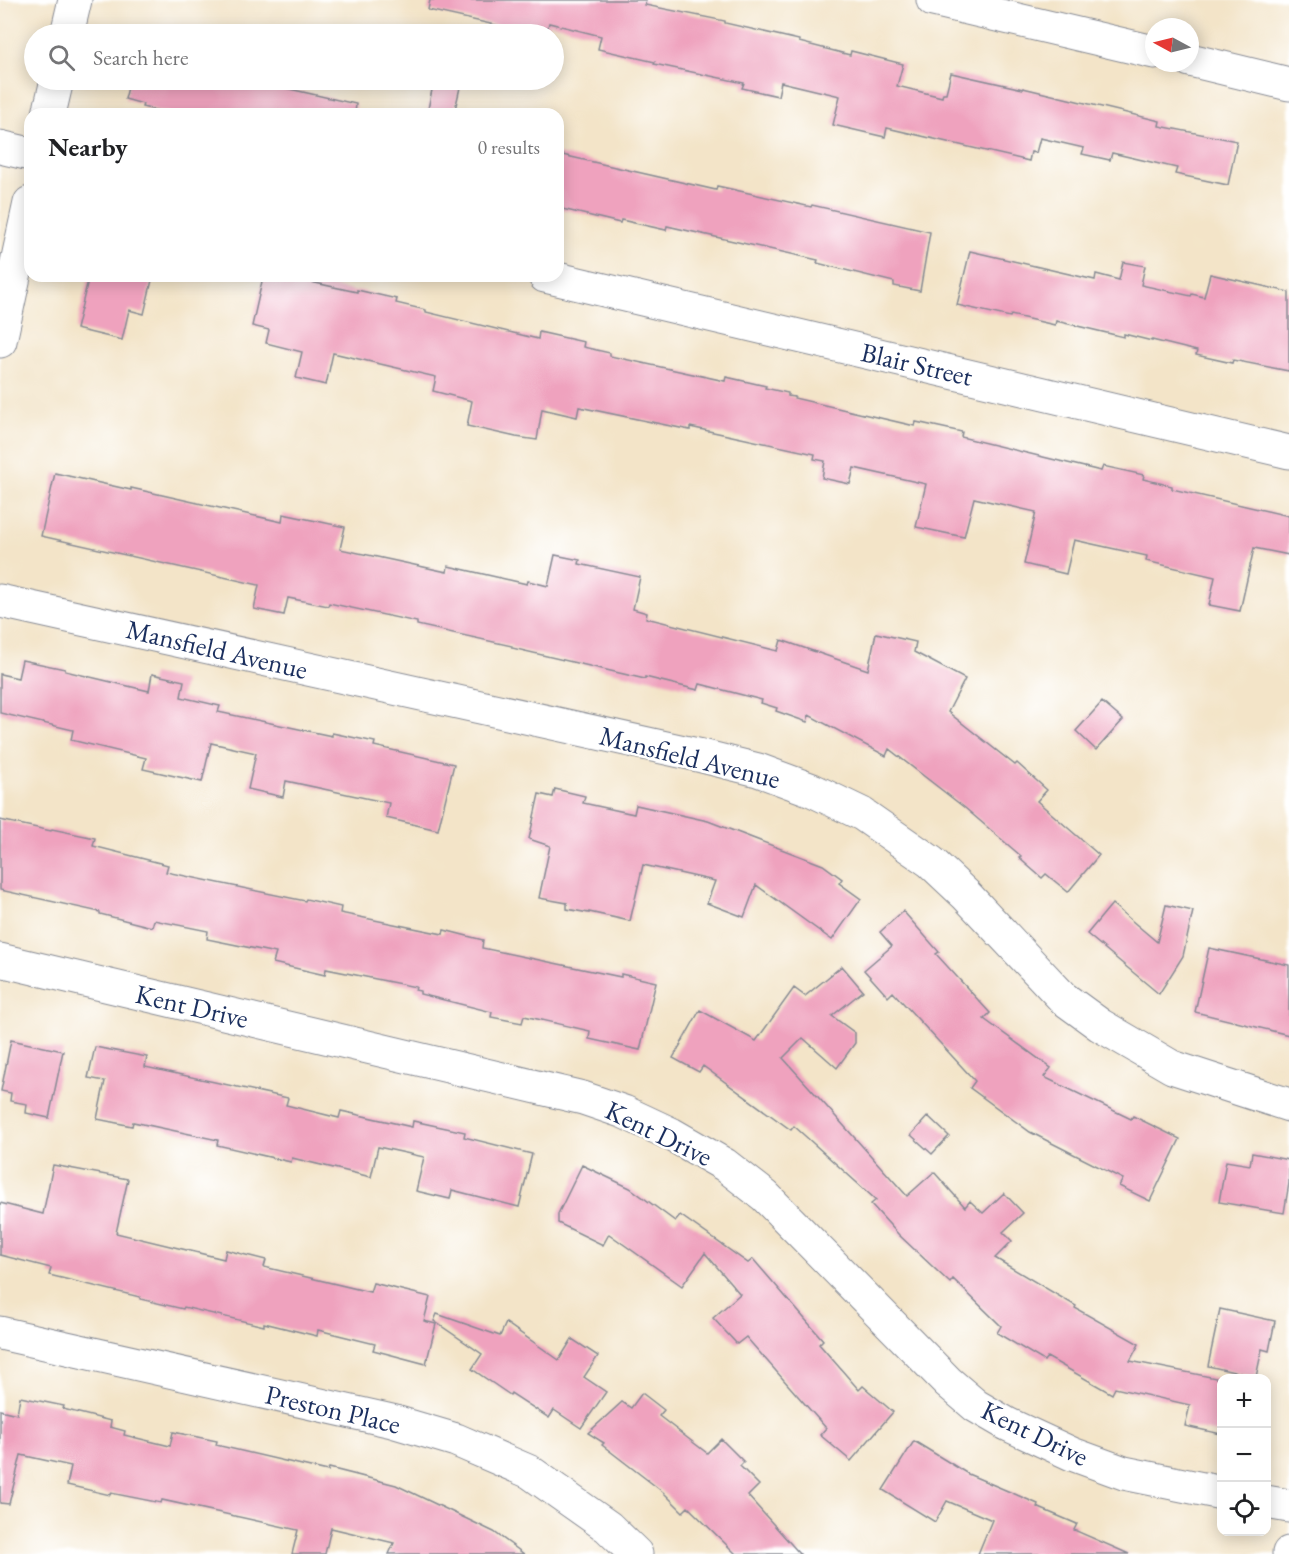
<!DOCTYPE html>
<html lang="en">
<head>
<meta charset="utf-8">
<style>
	:root { --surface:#fff; --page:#f2f2f2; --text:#202124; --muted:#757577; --line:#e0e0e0 }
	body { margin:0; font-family:"EB Garamond",serif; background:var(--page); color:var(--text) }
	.controls { position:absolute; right:18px; bottom:18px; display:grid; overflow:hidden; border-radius:12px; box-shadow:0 3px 15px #0003 }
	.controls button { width:54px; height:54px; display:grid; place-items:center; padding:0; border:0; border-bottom:2px solid var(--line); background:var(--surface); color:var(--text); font:30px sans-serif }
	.compass { position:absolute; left:1145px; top:18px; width:54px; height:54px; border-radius:50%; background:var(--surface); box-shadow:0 3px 15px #0003; rotate:277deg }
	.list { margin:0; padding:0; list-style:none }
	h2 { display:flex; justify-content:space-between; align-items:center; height:78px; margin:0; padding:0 24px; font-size:26px }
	h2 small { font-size:20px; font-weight:400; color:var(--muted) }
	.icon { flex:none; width:33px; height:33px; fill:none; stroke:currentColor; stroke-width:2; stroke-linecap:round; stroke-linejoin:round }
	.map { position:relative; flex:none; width:1289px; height:1554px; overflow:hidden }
	.search { position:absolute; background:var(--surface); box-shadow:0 3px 15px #0003; left:24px; top:24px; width:540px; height:66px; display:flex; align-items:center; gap:15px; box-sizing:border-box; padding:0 21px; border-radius:33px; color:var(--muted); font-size:22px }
	.panel { position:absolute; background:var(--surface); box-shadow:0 3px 15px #0003; left:24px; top:108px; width:540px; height:174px; border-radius:18px }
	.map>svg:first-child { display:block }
	.building { fill:#efa2be }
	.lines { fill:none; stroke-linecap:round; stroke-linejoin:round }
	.minor-casing { stroke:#878a93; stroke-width:35 }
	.tertiary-casing { stroke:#878a93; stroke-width:35 }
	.minor { stroke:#fff; stroke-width:33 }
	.tertiary { stroke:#fff; stroke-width:33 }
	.labels { text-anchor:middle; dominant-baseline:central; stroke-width:5; stroke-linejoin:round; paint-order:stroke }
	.street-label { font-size:27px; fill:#1b2f5e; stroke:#fff }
</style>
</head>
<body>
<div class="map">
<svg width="1289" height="1554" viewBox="0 0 1289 1554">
	<rect width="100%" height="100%" fill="#fff"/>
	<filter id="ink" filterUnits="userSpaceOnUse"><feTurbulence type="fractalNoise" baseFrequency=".0167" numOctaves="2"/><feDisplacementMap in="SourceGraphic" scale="12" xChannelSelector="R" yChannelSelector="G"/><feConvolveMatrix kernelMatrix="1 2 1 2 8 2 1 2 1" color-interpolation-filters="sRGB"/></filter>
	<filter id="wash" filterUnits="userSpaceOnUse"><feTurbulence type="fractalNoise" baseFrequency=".008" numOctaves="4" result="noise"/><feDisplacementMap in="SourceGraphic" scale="24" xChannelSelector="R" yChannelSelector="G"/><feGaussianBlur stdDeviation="1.35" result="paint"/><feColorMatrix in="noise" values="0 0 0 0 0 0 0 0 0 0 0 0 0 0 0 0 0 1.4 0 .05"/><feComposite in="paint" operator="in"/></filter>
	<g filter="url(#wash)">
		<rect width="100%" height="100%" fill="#f3e4c8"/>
		<g id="blocks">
			<path class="building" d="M430,0H646L645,5L725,21V23L799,40V42L850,55L851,51L903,64L897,86L942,97L943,93H946L951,73L1023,89V88L1160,121L1159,126L1237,141L1228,185L1175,174L1177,168L1112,153L1110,160L1082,154L1084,148L1040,138L1036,153L1031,152L1029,161L887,128L885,137L833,125L840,96L781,82L778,96L742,88L744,83L654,64L655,62L598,49L601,36L549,23L546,34H515L499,31L500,26L428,10Z
				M130,80H250L356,104L355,114H172L142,107L143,104L125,99Z
				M434,80H446L461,83L454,114H427Z
				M558,154L716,190L717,186L811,207L812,205L930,232L920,291L894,286V282L817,263L818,260L667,226L666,230L621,220L620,223L558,208Z
				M970,251L1095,280L1096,274L1119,280L1123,262L1145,266L1141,285L1191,296L1192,294L1204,297L1210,274L1289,292V371L1233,360L1232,363L1196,355L1197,351L1152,340V341L1124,334V337L1056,321L1055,325L1011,315L1010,317L957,305Z
				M89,276H153L144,314L129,310L122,340L76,329Z
				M283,276L357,292V290L397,299L396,303L426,310V312L538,339L539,332L584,342L583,347L610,353V356L725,381L726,377L766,386L765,388L788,393V396L794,397V398L915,426L916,422L962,432L961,437L1101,471L1103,466L1144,475L1143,479L1172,486V489L1289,516V555L1254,548L1240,611L1209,605L1215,577L1146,561L1147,556L1074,540L1066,574L1024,564L1036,512L974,498L964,537L916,527L926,484L854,468L850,484L822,478L825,461L814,459L815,454L690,427V430L579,407L577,417L542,409L537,440L516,437L467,426L472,401L433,391L436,377L333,353L326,385L296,378L302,352L266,343L269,330L252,326L263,277L282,281Z
				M55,473L131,490V488L282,522L283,514L345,527L340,549L447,572L448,566L527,584L528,581L548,586L555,555L580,560L579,564L640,577L633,609L647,613L646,618L778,651L781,640L868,670L876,633L916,642L914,652L965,679L948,712L1015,765L1017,763L1047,790L1037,801L1099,855L1068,892L1046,874L1042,878L1019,858L1021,856L965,808L889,749L886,756L809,715L807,722L776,711L777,708L761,703L762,700L700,684L698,690L645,677V679L512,648V646L417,625V622L329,603L328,606L288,598L284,615L254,609L259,585L41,536Z
				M22,660L65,669V671L149,691L152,674L184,681L181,697L220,706L218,712L332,736V733L375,742L374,746L454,764L438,830L386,818L389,803L286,781L283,797L248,789L256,753L211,743L202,782L143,769L146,758L71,740L73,730L0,713V674L18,678Z
				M1102,702L1123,720L1096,750L1076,731Z
				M555,789L585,796L583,803L634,814L636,805L708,821L823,865L842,879L839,883L861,899L832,940L756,885L744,917L707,903L715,881L643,865L630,921L589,912V913L567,909V903L539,898L550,846L529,839L539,794L553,797Z
				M0,820L51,831L52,829L95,838L93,846L168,865L166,872L305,901L306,899L341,907L340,913L443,934L444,930L483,940L482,948L621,977V974L656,982L640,1050L589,1039L590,1031L524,1016L522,1023L491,1017L492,1012L420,994V991L415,990L416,987L326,969L325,975L273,963L276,953L207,939L208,931L154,920L152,927L100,914V912L0,890Z
				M1112,904L1157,942L1166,905L1193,911L1183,956L1159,994L1087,934Z
				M903,911L939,952L936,954L990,1013L984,1019L1051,1068L1044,1077L1131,1119L1133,1116L1180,1139L1150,1201L1119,1186L1123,1179L1030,1132L970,1088L975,1081L893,992L888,997L864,970L892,946L880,932Z
				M1209,948L1289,965V1035L1195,1012Z
				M842,966L863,991L832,1016L855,1033V1043L837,1068L803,1038L783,1058L907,1196L934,1172L965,1207L970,1201L983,1213L1004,1193L1023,1213L1003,1232L1012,1241L995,1258L1076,1306L1075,1308L1139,1344L1130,1361L1221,1379V1434L1185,1426L1190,1405L1115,1388L1112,1394L1047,1357L1044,1361L997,1333L1001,1326L953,1279L950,1283L899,1235L871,1204L876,1200L794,1126L791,1130L703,1066L699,1072L673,1058L700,1010L756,1041L794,988L805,996Z
				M11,1040L63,1051L49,1118L26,1113L27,1104L10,1101L11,1093L1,1091Z
				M95,1047L147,1057L145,1067L288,1098L286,1105L339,1118L341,1111L412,1127L413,1121L465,1132L464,1137L532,1154L519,1207L452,1190L450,1199L416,1191L424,1157L378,1147L371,1177L292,1158L291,1162L217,1145L218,1140L133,1122L132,1126L97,1119L105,1081L88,1078Z
				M928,1116L949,1136L932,1154L911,1135Z
				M1252,1153L1289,1160V1183L1284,1213L1219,1202L1226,1161L1250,1165Z
				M53,1165L128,1179L116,1233L224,1259L226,1250L266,1260L264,1267L370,1292L373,1283L430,1297L424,1321L436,1324L426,1364L373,1350L375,1344L318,1330L317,1336L264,1323V1326L184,1307L183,1309L140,1299V1297L49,1275L51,1268L0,1255V1203L43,1214Z
				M582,1165L630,1188L675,1221L680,1215L748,1263L753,1259L823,1340L819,1344L859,1390L863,1386L893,1412L851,1461L820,1435L826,1428L746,1337L737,1344L713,1318L740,1294L705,1253L682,1286L609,1234L603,1245L558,1223V1214Z
				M1220,1309L1275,1321L1269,1351L1262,1349L1256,1377L1208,1366Z
				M437,1314L500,1336L506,1323L559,1360L572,1339L598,1356L584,1377L606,1392L581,1428L554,1410L549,1418L511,1393L510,1395L472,1369L482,1354L434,1321Z
				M642,1393L664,1410L659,1416L707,1453L721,1439L744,1462L740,1466L759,1485L748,1496L800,1554H736L688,1507L683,1512L663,1492L602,1445L604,1443L588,1433L622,1402L631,1408Z
				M20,1397L64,1406L63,1409L111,1421L110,1427L125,1431L124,1435L170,1446L173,1432L217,1441L216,1445L328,1471L329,1468L396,1485L494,1532L524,1554H389L394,1543L331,1528L325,1554H292L298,1530L162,1500L161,1503L111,1493L110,1495L67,1485L71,1466L21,1455L9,1504L0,1503V1410L17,1414Z
				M914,1441L968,1474L1038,1504L1037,1507L1077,1524L1074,1530L1129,1554H978L992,1520L947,1501L935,1522L883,1490Z"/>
		</g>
	</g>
	<g filter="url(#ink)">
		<use href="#blocks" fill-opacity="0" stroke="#878a93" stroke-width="1.5"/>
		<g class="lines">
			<g class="minor-casing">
				<path id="minor" d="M933,0L1154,52
					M1190,60L1289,84
					M0,147L30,154
					M545,276L1289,452
					M0,601L698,755L758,770L812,790L862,814L931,862L966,895L1063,998L1100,1025L1172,1067L1289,1105
					M0,960L583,1098L624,1112L671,1134L725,1165L765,1196L948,1382L976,1406L1007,1424L1072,1454L1124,1473L1222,1493
					M0,1333L392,1421L456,1440L530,1472L608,1527L636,1554
					M1266,1502L1289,1506
					M1289,1554V1553"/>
			</g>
			<g class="tertiary-casing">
				<path id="tertiary" d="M67,34L75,0
					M49,114L57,80
					M0,341L30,203"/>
			</g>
			<use href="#minor" class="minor"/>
			<use href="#tertiary" class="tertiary"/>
		</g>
	</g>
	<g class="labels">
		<g class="street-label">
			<text transform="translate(917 364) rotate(13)">Blair Street</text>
			<text transform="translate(217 649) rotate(13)">Mansfield Avenue</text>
			<text transform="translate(690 757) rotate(14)">Mansfield Avenue</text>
			<text transform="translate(192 1006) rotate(13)">Kent Drive</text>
			<text transform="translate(659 1133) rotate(26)">Kent Drive</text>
			<text transform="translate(333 1409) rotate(13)">Preston Place</text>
			<text transform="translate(1035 1433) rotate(26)">Kent Drive</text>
		</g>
	</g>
</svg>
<div class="controls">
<button>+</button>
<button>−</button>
<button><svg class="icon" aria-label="locate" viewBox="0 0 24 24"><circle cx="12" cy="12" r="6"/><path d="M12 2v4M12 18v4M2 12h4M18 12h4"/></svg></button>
</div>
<svg class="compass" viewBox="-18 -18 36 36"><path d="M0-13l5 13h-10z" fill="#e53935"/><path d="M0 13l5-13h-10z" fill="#757577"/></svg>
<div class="search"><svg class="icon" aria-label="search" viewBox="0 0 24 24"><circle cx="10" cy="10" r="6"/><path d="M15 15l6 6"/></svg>Search here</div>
<section class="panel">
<h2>Nearby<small>0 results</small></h2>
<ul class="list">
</ul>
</section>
</div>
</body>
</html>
